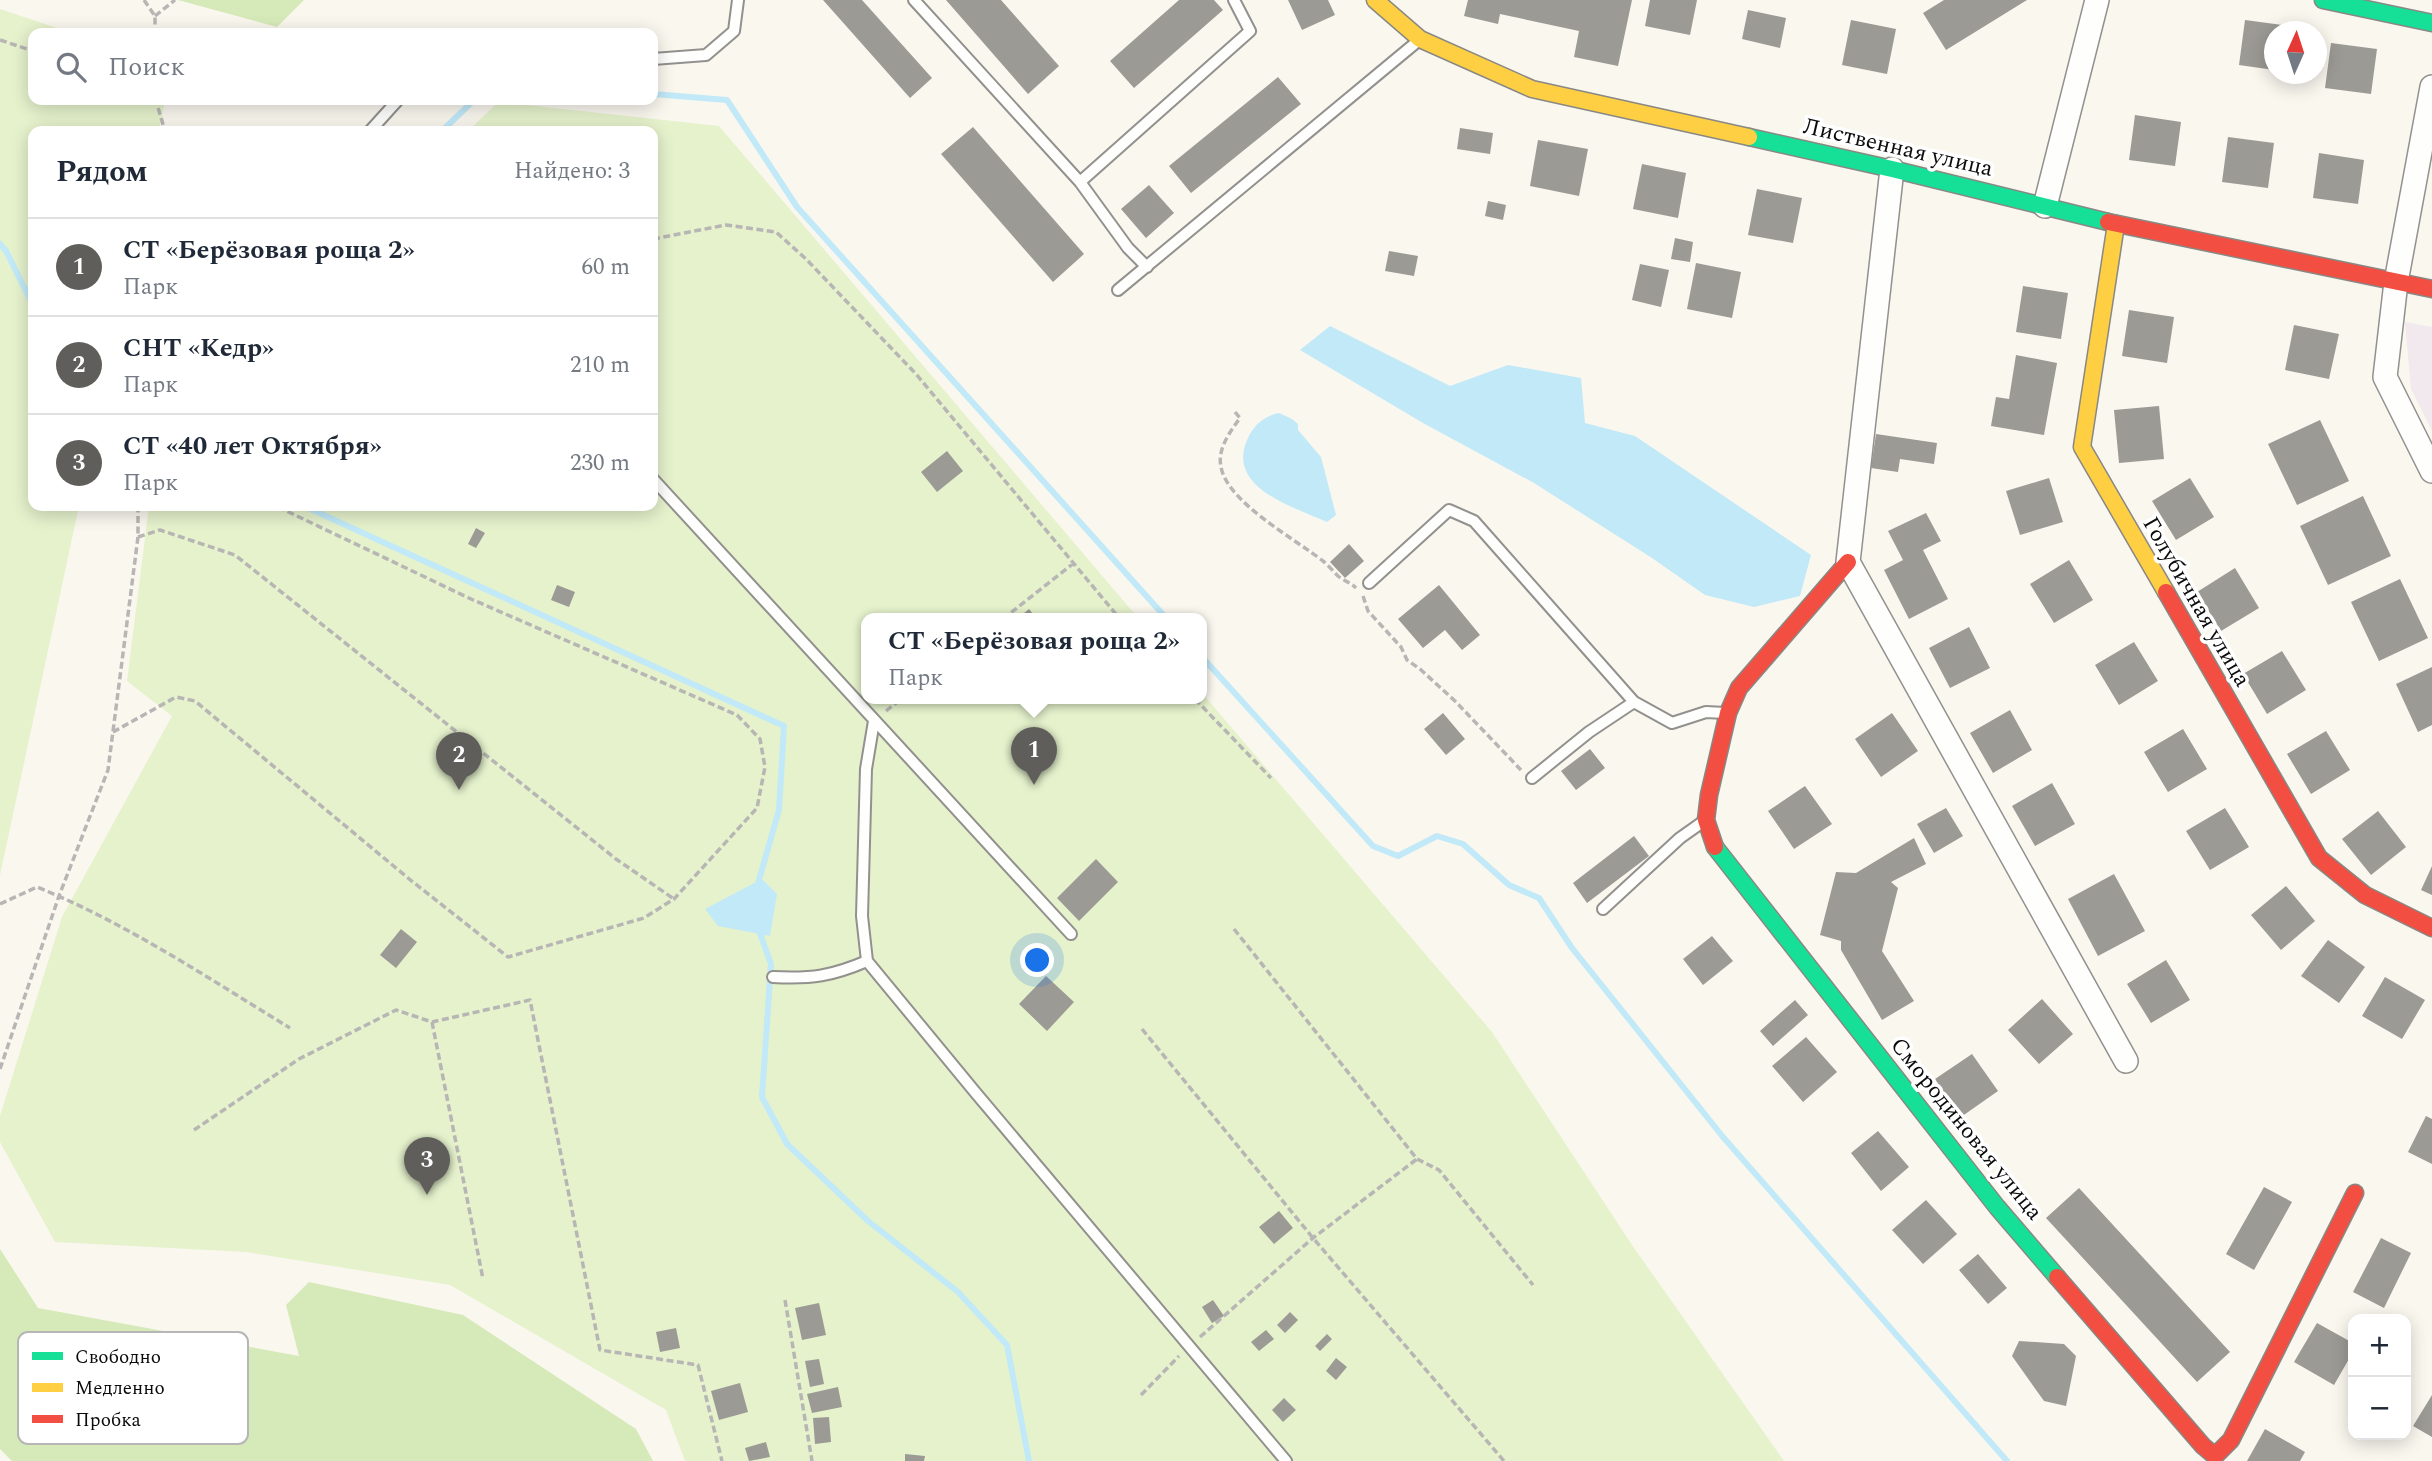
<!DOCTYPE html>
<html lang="ru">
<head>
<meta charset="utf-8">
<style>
	:root { --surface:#fff; --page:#f6f6f7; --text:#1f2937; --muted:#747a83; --line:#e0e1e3; --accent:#5f5e5b }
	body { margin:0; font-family:Spectral,serif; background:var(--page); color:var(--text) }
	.controls { position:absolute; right:21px; bottom:21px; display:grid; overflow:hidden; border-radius:14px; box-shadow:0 4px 18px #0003 }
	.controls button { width:63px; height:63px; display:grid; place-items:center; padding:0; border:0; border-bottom:2px solid var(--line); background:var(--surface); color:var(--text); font:35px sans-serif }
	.compass { position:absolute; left:2264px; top:21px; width:63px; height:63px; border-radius:50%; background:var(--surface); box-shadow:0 4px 18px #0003; rotate:3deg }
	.you { position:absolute; left:1038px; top:961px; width:24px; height:24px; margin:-18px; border:5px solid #fff; border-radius:50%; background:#1a73e8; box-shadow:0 0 0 10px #1a73e833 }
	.badge { display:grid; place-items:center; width:46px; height:46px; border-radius:50%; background:var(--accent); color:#fff; font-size:23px; font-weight:700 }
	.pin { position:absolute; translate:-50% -58px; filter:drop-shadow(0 2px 4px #0008) }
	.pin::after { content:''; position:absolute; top:37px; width:24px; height:21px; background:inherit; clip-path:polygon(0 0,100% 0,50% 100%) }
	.popup { position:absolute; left:861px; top:613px; width:346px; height:91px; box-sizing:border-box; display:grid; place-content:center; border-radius:14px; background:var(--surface); filter:drop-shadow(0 2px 5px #0005); font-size:23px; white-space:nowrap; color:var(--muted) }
	.popup b { font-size:26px; color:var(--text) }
	.popup::after { content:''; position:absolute; left:50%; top:100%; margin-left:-14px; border:14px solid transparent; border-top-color:var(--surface) }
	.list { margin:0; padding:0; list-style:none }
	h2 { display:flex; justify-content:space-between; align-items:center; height:91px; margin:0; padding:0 28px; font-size:30px }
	h2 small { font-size:23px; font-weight:400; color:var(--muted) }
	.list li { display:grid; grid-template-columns:46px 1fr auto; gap:21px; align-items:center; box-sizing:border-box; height:98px; padding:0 28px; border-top:2px solid var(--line) }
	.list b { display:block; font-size:26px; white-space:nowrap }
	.list p { margin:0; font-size:23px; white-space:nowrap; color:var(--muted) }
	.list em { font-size:23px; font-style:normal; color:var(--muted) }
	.icon { flex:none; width:38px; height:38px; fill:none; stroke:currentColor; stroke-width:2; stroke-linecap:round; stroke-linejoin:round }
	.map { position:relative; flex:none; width:2432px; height:1461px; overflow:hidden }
	.search { position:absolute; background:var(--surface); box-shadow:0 4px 18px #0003; left:28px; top:28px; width:630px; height:77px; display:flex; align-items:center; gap:18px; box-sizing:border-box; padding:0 24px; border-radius:14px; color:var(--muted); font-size:26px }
	.panel { position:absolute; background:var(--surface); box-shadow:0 4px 18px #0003; left:28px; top:126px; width:630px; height:385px; border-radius:14px }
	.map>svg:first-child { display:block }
	.industrial { fill:#f1e9ed }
	.green { fill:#e5f2cc }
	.forest { fill:#d6eab9 }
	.water { fill:#c1e9f8 }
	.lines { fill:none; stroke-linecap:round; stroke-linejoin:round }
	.stream { stroke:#c1e9f8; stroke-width:6 }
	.building { fill:#9c9a95 }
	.lane-casing { stroke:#93918e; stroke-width:14 }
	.street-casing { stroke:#93918e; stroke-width:26 }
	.fast-casing { stroke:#898884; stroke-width:19 }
	.slow-casing { stroke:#898884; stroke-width:19 }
	.jam-casing { stroke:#898884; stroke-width:19 }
	.path { stroke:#b7b6b5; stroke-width:3.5; stroke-dasharray:7 3.5; stroke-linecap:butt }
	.lane { stroke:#fefefd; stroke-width:10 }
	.street { stroke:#fefefd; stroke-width:23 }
	.fast { stroke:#16e098; stroke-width:16 }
	.slow { stroke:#ffcf43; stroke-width:16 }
	.jam { stroke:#f24e42; stroke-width:16 }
	.labels { text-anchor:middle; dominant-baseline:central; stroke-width:7; stroke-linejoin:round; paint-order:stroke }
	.street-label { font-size:23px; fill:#0b0b0b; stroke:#fff }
	.key { fill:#fff; stroke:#b6b6b6; stroke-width:2 }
	.key-label { font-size:19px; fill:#0b0b0b }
</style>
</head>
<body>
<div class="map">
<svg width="2432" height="1461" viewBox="0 0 2432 1461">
	<rect width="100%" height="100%" fill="#faf7ef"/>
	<path class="industrial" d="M2405,322L2432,327V431L2411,389Z"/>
	<path class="green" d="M0,9L72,33H33V100H165L159,131H33V506H79L0,875Z
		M498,102L719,126L1139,619H866V699H1202V693L1492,1032L1632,1245L1784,1461H685L666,1410L450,1285L247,1252L55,1242L0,1142V1116L62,917L172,716L127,681L149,506H653V131H468Z"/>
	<path class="forest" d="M178,0H304L277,27Z
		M0,1249L38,1308L299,1356L286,1305L309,1282L463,1315L636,1429L653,1461H12L0,1449Z"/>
	<path class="water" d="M1330,326L1450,386L1508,365L1581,378L1585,423L1635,436L1811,555L1800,596L1754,607L1705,595L1652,558L1534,483L1423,423L1300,350Z
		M1279,413L1292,419L1298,424V430L1321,457L1336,515L1327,522C1292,506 1221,487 1250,434C1256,423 1267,415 1279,413Z
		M762,879L777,894L770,936L718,926L705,909Z"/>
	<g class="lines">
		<path class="stream" d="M653,94L727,100L797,207L1167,619
			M442,131L474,100
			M0,244L6,251L33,305
			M304,506L784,726L779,810L757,887
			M1202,657L1373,846L1398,856L1437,836L1463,844L1509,885L1539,898L1572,948L1723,1137L2007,1461
			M758,928L771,964L762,1097L787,1144L868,1221L958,1292L1007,1345L1029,1461"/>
	</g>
	<path class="building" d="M823,0H862L932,78L910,98Z
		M946,0H1001L1059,66L1028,94Z
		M1179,0H1214L1223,10L1134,88L1110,61Z
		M1288,0H1328L1335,15L1302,30Z
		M1468,0H1632L1618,66L1574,57L1579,31L1500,14L1498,24L1464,16Z
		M1650,0H1697L1690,35L1645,26Z
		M1944,0H2027L1946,50L1923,13Z
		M1748,10L1786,18L1780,48L1742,39Z
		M1851,20L1896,29L1887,74L1842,65Z
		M2245,20L2290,26V32H2274V70L2239,65Z
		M2331,43L2377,49L2371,94L2325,88Z
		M1278,77L1301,104L1191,193L1169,166Z
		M2135,115L2181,122L2175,166L2129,160Z
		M973,127L1084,254L1053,282L941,154Z
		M1460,128L1493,133L1490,154L1457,149Z
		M2228,137L2274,143L2268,188L2222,182Z
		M1538,140L1588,149L1579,196L1530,186Z
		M2319,153L2364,160L2358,204L2313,198Z
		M1642,164L1686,173L1678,218L1633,209Z
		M1149,185L1174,213L1146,238L1121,209Z
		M1757,189L1802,198L1793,243L1748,235Z
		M1488,201L1506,205L1503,220L1485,216Z
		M1675,238L1693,242L1690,262L1671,259Z
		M1389,251L1418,256L1414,276L1385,271Z
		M1696,263L1741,272L1732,318L1687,309Z
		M1640,264L1669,270L1661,307L1632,300Z
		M2023,286L2068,293L2061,339L2016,332Z
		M2129,310L2174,317L2167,363L2122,356Z
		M2294,325L2339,334L2329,379L2285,370Z
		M2016,355L2057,363L2044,435L1991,426L1996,397L2009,399Z
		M2159,406L2164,459L2119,463L2114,410Z
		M2320,420L2349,481L2297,505L2268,444Z
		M1876,434L1937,443L1934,464L1900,459L1898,472L1871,468Z
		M947,451L963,471L937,492L921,472Z
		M2049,478L2063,522L2020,535L2006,491Z
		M2190,478L2214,517L2176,540L2152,501Z
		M2363,496L2391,556L2328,585L2300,526Z
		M1926,513L1941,541L1923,550L1948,599L1909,619L1884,570L1903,560L1888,531Z
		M476,528L485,533L476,548L468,544Z
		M1349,544L1364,561L1345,578L1330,562Z
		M2069,560L2093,600L2054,623L2030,584Z
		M2235,568L2259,608L2221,631L2197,592Z
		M2400,579L2428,638L2379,661L2351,602Z
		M557,585L575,592L569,607L551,600Z
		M1439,585L1480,635L1462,650L1445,630L1423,648L1398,619Z
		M1029,609L1037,619H1017Z
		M1969,627L1990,668L1950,688L1929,648Z
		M2134,642L2158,681L2119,705L2095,665Z
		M2282,651L2306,690L2267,714L2243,674Z
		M2432,667V725L2418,732L2396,684Z
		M2010,710L2032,750L1993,773L1970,733Z
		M1443,713L1465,739L1446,755L1424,729Z
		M1892,713L1918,751L1881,777L1855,739Z
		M2183,729L2207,769L2168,792L2144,752Z
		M2326,731L2350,770L2311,794L2287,754Z
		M1590,749L1605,768L1576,790L1561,771Z
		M2052,783L2075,824L2035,846L2012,806Z
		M1805,786L1832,824L1794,849L1768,811Z
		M1946,808L1963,836L1934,853L1917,824Z
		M2225,808L2249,847L2210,870L2186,831Z
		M2378,811L2406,847L2371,875L2342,839Z
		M1634,836L1649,856L1587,903L1573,883Z
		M1914,838L1926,864L1891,882L1898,888L1882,951L1914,1001L1882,1020L1841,950V941L1820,935L1836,872L1856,873Z
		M1096,859L1118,882L1079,921L1057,898Z
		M2432,866V895L2421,890Z
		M2114,874L2145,931L2098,956L2068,899Z
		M2286,886L2315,921L2281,950L2251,915Z
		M401,929L417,942L396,968L380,955Z
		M1712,936L1733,961L1703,985L1683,959Z
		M2328,940L2365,967L2339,1003L2301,976Z
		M2166,960L2190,1000L2151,1023L2127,984Z
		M1046,976L1074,1002L1047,1031L1019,1004Z
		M2385,977L2425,1000L2402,1039L2362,1016Z
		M2042,999L2073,1034L2039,1064L2008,1030Z
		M1795,1000L1808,1015L1773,1046L1760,1031Z
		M1806,1037L1837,1072L1803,1102L1772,1066Z
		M1972,1054L1998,1091L1961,1117L1935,1079Z
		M2426,1116L2432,1119V1164L2408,1152Z
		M1878,1131L1909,1167L1881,1191L1851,1153Z
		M2264,1187L2292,1202L2254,1270L2226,1254Z
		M2079,1188L2230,1352L2197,1382L2046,1218Z
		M1926,1200L1957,1234L1923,1264L1892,1230Z
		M1279,1211L1293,1228L1274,1244L1259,1227Z
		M2381,1238L2411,1253L2384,1308L2353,1292Z
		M1978,1254L2007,1288L1988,1304L1959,1270Z
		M1213,1300L1224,1316L1212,1323L1202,1307Z
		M819,1303L826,1335L802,1340L795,1308Z
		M1290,1312L1298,1320L1285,1333L1277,1325Z
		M2317,1323L2353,1343V1352L2334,1385L2294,1362Z
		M676,1328L680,1348L660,1352L656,1332Z
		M1266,1330L1274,1339L1259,1351L1251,1342Z
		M1327,1334L1332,1339L1320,1351L1315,1346Z
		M2019,1341L2064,1344L2076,1356L2066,1406L2044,1401L2012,1356Z
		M1336,1358L1347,1367L1336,1380L1326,1371Z
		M819,1359L824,1384L810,1387L805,1361Z
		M740,1383L748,1412L719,1420L711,1391Z
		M838,1387L842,1407L812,1413L807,1394Z
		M2432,1395V1437L2413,1426Z
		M1284,1398L1296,1410L1283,1422L1272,1410Z
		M829,1417L831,1442L815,1444L813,1418Z
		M2265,1429L2305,1452L2300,1461H2247Z
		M766,1442L770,1457L749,1461L745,1448Z
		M905,1454L925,1456L924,1461H905Z"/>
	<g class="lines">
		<g class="lane-casing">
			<path id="lane" d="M914,0L1080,182L1128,248L1147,267
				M653,59L706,55L734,31L738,0
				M370,131L398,100
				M1080,182L1250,31L1234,0
				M1118,290L1418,41
				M653,479L1071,934
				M1369,583L1449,510L1474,521L1634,702L1672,723L1706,712L1725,713
				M874,721L866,769L862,916L867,961L975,1092L1286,1461
				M1532,778L1589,732L1634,702
				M1603,909L1680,838L1704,821
				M773,977C812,979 832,976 867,961"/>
		</g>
		<g class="street-casing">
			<path id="street" d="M2432,87L2396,282L2385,377L2432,471
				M1892,169L1848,562L2126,1061
				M2045,206L2097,0"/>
		</g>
		<g class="fast-casing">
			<path id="fast" d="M2323,0L2432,23
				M1749,137L1892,169L2108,222
				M1715,847L1997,1207L2057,1277"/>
		</g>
		<g class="slow-casing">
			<path id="slow" d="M1375,0L1420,39L1532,89L1749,137
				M2116,224L2082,447L2166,592"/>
		</g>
		<g class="jam-casing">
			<path id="jam" d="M2108,222L2432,289
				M2166,592L2319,858L2365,895L2432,928
				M1715,847L1706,820L1709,795L1728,713L1739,688L1848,562
				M2057,1277L2203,1446L2215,1456L2231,1440L2355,1193"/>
		</g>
		<path class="path" d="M144,0L155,16V33
			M155,16L175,0
			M0,40L33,51
			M153,100L156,101L165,131
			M653,239L726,225L776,232L806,259L916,374L1120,619
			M1235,412L1240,418C1230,432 1217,449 1221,467C1227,502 1295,539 1323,561C1328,565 1333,571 1338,576C1344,581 1350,582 1356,588
			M138,537L160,530L235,555L616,859L674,899
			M1363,596L1368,611L1401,647L1407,660L1420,669L1455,701L1521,770
			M1003,619L1074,563
			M1195,699L1271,778
			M886,711L901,699
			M113,732L176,697L195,701L408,878L508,957L644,918L674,899L757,808L765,767L760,739L737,715L471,599L276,506
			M0,904L37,887C126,923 208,978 290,1028
			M1234,929L1417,1159L1439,1170L1533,1285
			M432,1022L483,1279
			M1142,1029L1313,1238L1504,1461
			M0,1069L59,896L108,770L138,537V506
			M194,1130L299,1059L396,1010L432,1022L530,1000L600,1350L698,1365L722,1461
			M785,1300L812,1461
			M1200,1337L1313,1238L1417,1159
			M1141,1395L1179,1356"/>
		<use href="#lane" class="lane"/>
		<use href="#street" class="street"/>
		<use href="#fast" class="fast"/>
		<use href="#slow" class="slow"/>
		<use href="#jam" class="jam"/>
	</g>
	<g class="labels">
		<g class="street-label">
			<text transform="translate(1898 148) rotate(13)">Лиственная улица</text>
			<text transform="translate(2196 602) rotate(60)">Голубичная улица</text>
			<text transform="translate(1966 1129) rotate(51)">Смородиновая улица</text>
		</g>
	</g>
	<rect x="18" y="1332" width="230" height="112" rx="10" class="key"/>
	<rect x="32" y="1352" width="31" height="8" fill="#16e098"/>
	<rect x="32" y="1383" width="31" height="9" fill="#ffcf43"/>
	<rect x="32" y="1415" width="31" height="8" fill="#f24e42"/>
	<g class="key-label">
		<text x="75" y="1363">Свободно</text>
		<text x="75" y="1394">Медленно</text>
		<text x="75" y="1426">Пробка</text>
	</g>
</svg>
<div class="controls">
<button>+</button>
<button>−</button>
</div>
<svg class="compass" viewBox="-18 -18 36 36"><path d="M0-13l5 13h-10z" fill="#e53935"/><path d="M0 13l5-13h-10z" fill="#747a83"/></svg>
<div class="you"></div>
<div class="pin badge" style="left:1034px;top:785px">1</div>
<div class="popup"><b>СТ «Берёзовая роща 2»</b>Парк</div>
<div class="pin badge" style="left:459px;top:790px">2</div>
<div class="pin badge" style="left:427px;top:1195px">3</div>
<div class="search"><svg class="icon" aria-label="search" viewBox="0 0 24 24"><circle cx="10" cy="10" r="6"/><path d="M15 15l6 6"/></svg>Поиск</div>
<section class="panel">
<h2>Рядом<small>Найдено: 3</small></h2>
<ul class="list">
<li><span class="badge">1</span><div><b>СТ «Берёзовая роща 2»</b><p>Парк</p></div><em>60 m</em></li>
<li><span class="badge">2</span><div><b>СНТ «Кедр»</b><p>Парк</p></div><em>210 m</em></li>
<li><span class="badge">3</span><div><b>СТ «40 лет Октября»</b><p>Парк</p></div><em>230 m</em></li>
</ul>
</section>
</div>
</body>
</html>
